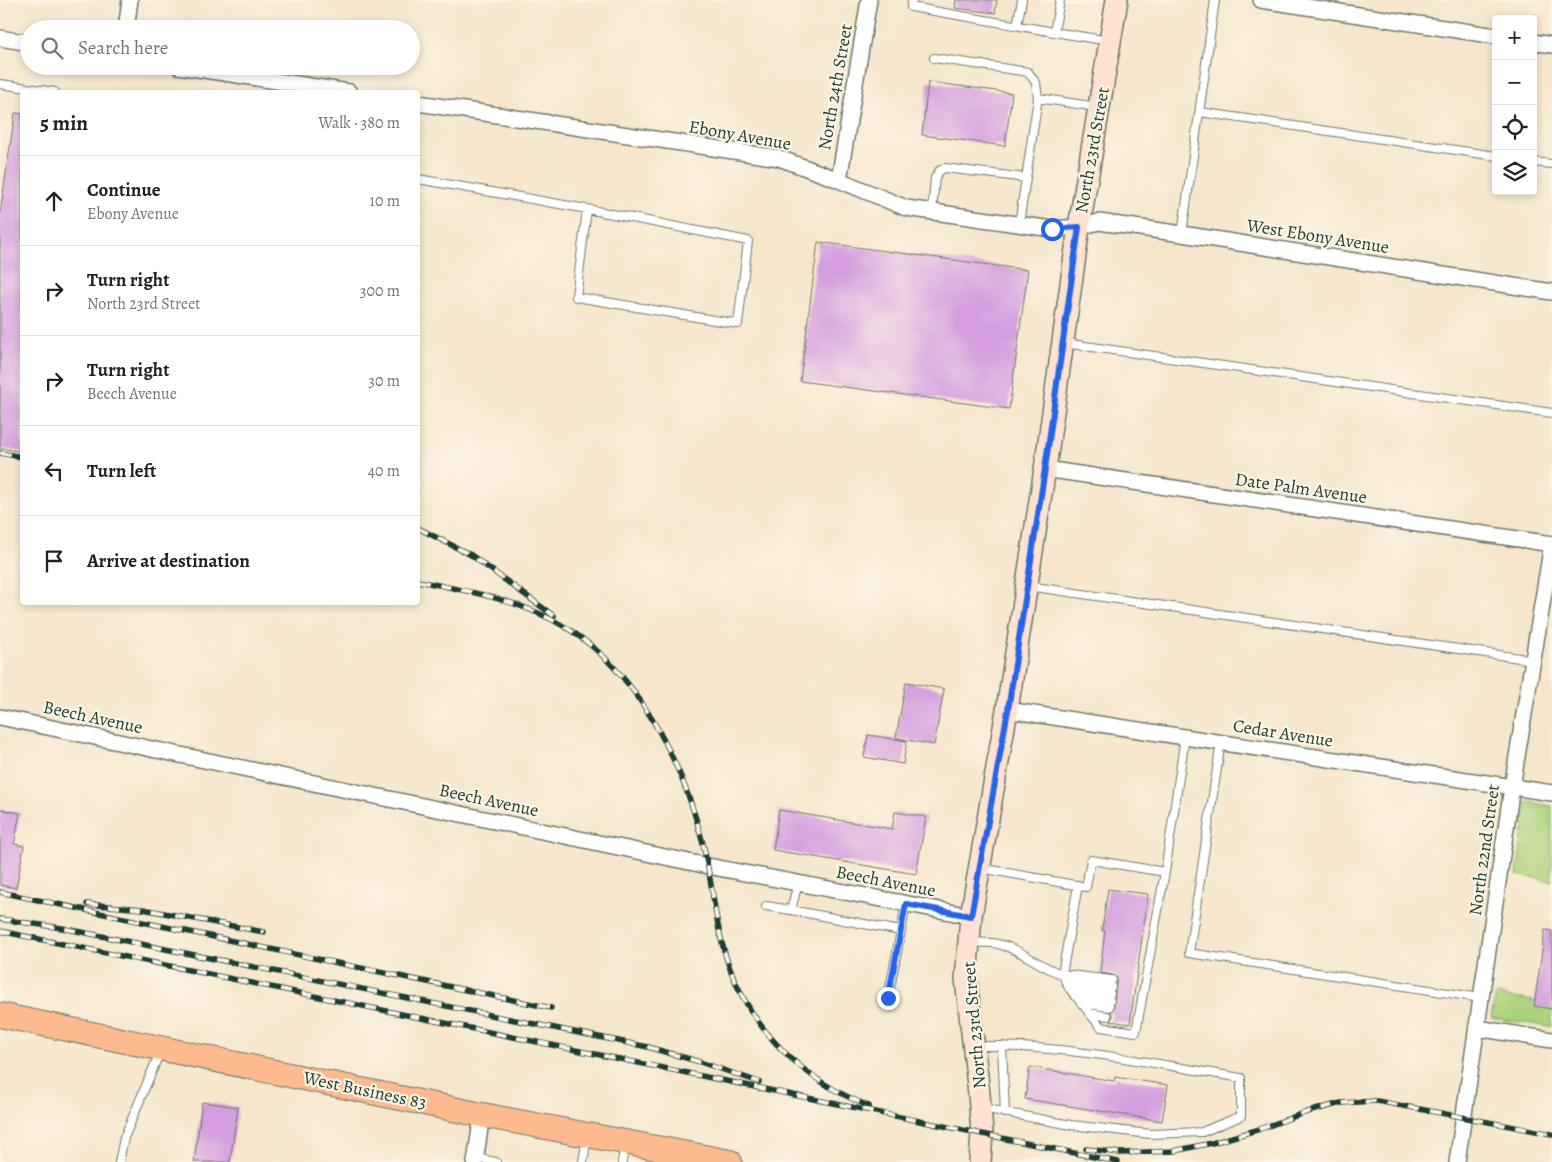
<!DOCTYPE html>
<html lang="en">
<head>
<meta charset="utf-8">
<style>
	:root { --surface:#fff; --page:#f2f2f2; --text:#222; --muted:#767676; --line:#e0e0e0 }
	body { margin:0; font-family:Alegreya,serif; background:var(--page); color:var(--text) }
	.controls { position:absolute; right:15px; top:15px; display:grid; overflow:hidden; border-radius:5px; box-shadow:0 2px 8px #0003 }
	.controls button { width:45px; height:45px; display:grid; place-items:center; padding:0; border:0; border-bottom:1px solid var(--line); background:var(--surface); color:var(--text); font:25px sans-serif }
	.stop { position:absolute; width:15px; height:15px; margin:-11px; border:4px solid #2563eb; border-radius:50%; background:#fff }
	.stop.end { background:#2563eb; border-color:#fff; box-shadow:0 1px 5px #0008 }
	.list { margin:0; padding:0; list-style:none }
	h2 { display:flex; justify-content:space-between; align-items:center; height:65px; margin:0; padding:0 20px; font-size:21px }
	h2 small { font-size:16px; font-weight:400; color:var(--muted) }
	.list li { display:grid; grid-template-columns:32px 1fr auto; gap:15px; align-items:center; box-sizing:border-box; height:90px; padding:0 20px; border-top:1px solid var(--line) }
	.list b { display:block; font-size:19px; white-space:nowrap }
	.list p { margin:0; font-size:16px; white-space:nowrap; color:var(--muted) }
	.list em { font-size:16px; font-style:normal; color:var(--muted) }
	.icon { flex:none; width:28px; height:28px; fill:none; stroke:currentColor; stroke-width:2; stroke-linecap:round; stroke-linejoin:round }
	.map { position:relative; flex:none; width:1552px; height:1162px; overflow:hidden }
	.search { position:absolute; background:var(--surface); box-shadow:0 2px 8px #0003; left:20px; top:20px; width:400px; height:55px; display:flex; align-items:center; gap:12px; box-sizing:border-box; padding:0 18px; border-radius:28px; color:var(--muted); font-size:19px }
	.panel { position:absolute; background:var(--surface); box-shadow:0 2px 8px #0003; left:20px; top:90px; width:400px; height:515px; border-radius:5px }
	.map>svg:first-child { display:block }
	.green { fill:#add27c; stroke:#668858 }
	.building { fill:#d59fdf }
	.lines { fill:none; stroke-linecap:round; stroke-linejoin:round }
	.lane-casing { stroke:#6a7869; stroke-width:10 }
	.street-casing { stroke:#6a7869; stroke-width:18 }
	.secondary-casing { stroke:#6a7869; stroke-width:24 }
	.primary-casing { stroke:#6a7869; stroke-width:26 }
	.lane { stroke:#fff; stroke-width:8 }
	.street { stroke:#fff; stroke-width:15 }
	.secondary { stroke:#fee3d2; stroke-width:21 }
	.primary { stroke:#fcba8e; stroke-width:24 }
	.rail-casing { stroke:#1f3d34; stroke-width:5.5 }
	.rail { stroke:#fcf5e5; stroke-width:4; stroke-dasharray:11; stroke-linecap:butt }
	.route { stroke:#2563eb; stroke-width:6 }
	.labels { text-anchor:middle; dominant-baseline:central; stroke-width:4.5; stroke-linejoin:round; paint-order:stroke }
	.street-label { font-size:18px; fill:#1f3d34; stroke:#fcf5e5 }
</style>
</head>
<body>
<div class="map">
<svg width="1552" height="1162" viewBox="0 0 1552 1162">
	<rect width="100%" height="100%" fill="#fcf5e5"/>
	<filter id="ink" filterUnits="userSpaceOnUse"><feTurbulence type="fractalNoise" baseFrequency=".02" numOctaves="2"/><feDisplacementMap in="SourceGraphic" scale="10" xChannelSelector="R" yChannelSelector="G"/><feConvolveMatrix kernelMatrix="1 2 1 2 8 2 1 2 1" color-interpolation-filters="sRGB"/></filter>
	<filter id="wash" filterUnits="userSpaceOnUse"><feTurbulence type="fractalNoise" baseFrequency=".0096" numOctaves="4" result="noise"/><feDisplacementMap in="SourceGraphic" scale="20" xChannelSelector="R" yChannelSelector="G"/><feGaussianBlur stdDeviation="1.12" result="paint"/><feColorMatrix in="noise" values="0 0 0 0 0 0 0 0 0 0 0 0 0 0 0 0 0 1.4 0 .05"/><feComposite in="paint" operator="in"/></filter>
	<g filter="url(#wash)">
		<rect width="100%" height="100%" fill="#f6e6cc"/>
		<path class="green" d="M1527,802L1552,806V881L1517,875Z
			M1496,995L1552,1004V1027L1491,1018Z"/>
		<g id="blocks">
			<path class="building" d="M956,0H997L995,13L955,8Z
				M928,82L1012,93L1005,146L922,135Z
				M15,113L22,114V452L0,448V214Z
				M818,242L1028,270L1009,409L800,381Z
				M906,682L944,689L934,745L896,738Z
				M868,735L907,741L903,764L864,757Z
				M0,809L20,813L14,844L24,846L16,888L0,885Z
				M779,810L892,829L895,812L926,817L916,874L773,850Z
				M1108,889L1148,894L1130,1024L1110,1021L1113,1016L1111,1012L1114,1008L1115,991L1117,978L1113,975L1100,973L1105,931L1102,930Z
				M1545,930L1552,931V1009L1534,1006Z
				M1030,1067L1114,1081L1115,1077L1168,1085L1162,1121L1025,1099Z
				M202,1102L238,1107L230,1162H194Z"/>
		</g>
	</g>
	<g filter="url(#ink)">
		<use href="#blocks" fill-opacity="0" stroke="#6a7869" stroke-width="1"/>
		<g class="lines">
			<g class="lane-casing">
				<path id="lane" d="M912,0L911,7L1054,32
					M1060,0L1054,32L1109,41
					M1017,25L1022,0
					M934,58L1028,72L1036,83L1038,98
					M0,84L55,92
					M1200,112L1496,156
					M1533,162L1552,164
					M1026,178L1038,98L1097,107
					M418,179L587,209L748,241L738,324L576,297L587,209
					M932,212L935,178L939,171L945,168L1026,178L1019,224
					M1182,234L1215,0
					M1064,343L1552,413
					M1028,586L1533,660
					M1221,742L1189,953L1481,998
					M980,868L1086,887L1091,860L1165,872
					M1078,885L1062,974L1112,980
					M766,906L791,910L798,883
					M791,910L901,931L906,904
					M971,942C980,943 990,942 998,944C1022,949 1039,967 1062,974L1069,988L1101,1027L1136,1032L1165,872L1185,737
					M1065,980L1111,987
					M1069,988L1110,994
					M1075,996L1110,1001
					M888,998L901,931
					M1081,1003L1109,1007
					M1089,1013L1107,1016
					M975,1046C1065,1045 1153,1063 1241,1078V1116L1202,1132L1150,1134L1071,1125L982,1108
					M1002,1046L1005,1113
					M476,1158L496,1162
					M119,1162L124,1138L160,1052
					M583,1162L587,1137
					M622,1162L625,1144"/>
			</g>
			<g class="street-casing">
				<path id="street" d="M1261,0L1496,36
					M126,29L130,0
					M0,38L29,43
					M1533,42L1552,45
					M178,66L349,92
					M418,103L779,158L839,180L906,208L1052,229L1079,227L1099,222L1182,234L1552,292
					M839,180L869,0
					M1045,469L1552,544
					M1007,710L1552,793
					M0,717L708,866L971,916
					M1477,1028L1552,1040
					M475,1162L482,1115
					M1457,1162L1512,787L1552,544"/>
			</g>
			<g class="secondary-casing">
				<path id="secondary" d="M980,1162L982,1133L979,1094L966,979L971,916L1007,710L1045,469L1079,227L1117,0"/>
			</g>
			<g class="primary-casing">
				<path id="primary" d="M0,1015L482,1115L730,1162"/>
			</g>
			<use href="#lane" class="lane"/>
			<use href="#street" class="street"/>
			<use href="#secondary" class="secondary"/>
			<use href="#primary" class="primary"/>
			<g class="rail-casing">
				<path id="rail" d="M0,453L22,457
					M418,528L471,555L554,616
					M418,581C474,592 532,602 580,637C643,682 685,771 703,844C713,885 715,927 729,966C753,1032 804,1081 869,1106
					M0,892L551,1008
					M87,904L143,909L264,932
					M0,919L62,928L648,1047L700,1062L759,1082
					M0,931L1118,1162
					M1086,1149L1121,1153L1174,1151L1212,1143L1260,1129L1304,1113L1341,1103L1377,1101L1552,1134"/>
			</g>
			<use href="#rail" class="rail"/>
		</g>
	</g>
	<g class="lines" filter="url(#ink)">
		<path class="route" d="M888,998L906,904L971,916L1008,710L1045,469L1079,227L1052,229"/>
	</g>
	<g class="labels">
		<g class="street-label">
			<text transform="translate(835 87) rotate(-80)">North 24th Street</text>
			<text transform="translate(740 135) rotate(10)">Ebony Avenue</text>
			<text transform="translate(1092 150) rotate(-80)">North 23rd Street</text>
			<text transform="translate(1318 236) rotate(9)">West Ebony Avenue</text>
			<text transform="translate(1301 488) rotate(8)">Date Palm Avenue</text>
			<text transform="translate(93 717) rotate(12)">Beech Avenue</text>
			<text transform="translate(1283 733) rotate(9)">Cedar Avenue</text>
			<text transform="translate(489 800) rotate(12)">Beech Avenue</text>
			<text transform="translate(1484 850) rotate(-82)">North 22nd Street</text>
			<text transform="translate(886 881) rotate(11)">Beech Avenue</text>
			<text transform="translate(974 1025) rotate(-95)">North 23rd Street</text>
			<text transform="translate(365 1090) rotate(12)">West Business 83</text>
		</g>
	</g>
</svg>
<div class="controls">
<button>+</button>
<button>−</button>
<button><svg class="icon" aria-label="locate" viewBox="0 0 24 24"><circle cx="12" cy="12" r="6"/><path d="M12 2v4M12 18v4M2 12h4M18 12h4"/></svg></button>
<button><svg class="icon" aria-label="layers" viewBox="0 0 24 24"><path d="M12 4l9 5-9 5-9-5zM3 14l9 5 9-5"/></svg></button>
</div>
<div class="stop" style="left:1052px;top:229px"></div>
<div class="stop end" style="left:888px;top:998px"></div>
<div class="search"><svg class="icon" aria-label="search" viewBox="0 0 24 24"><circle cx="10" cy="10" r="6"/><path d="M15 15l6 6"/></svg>Search here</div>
<section class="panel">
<h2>5 min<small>Walk · 380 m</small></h2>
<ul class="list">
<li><svg class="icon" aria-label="ahead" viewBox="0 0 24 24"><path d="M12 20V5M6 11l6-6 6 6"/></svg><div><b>Continue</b><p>Ebony Avenue</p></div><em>10 m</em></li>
<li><svg class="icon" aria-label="right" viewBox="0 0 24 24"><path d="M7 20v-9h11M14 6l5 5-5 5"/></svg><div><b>Turn right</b><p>North 23rd Street</p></div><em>300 m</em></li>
<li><svg class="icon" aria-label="right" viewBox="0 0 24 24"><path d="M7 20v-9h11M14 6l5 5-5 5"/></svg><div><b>Turn right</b><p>Beech Avenue</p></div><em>30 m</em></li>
<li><svg class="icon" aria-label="left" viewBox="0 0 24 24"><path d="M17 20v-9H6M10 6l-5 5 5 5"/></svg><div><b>Turn left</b></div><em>40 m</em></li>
<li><svg class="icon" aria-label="arrive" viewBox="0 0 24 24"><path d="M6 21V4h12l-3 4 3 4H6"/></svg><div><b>Arrive at destination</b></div></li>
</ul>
</section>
</div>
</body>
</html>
